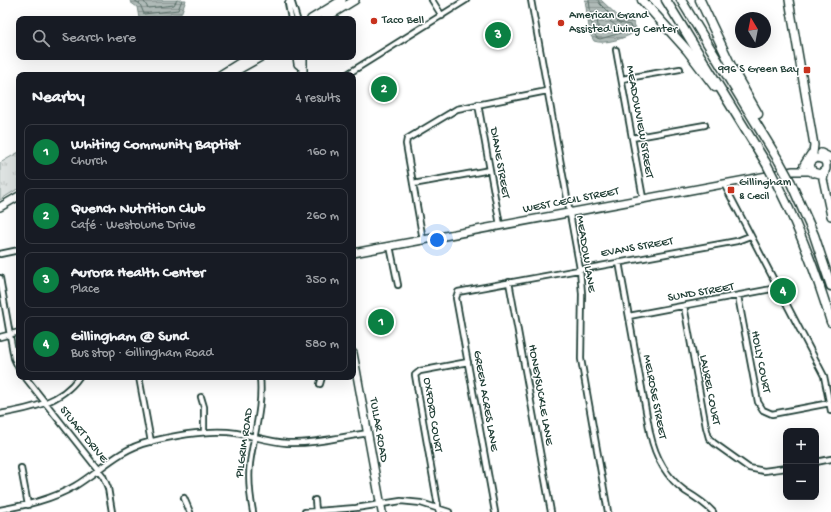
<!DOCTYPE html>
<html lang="en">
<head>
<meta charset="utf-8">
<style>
	:root { --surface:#171b24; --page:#242831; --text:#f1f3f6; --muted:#9ea1a6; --line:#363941; --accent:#0b8043 }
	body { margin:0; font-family:"Gochi Hand",sans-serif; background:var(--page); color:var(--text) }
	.controls { position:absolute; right:12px; bottom:12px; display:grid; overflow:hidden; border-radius:8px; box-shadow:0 4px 16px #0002 }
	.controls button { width:36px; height:36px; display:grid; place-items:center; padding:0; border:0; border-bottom:1px solid var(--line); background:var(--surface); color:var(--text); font:20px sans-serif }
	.compass { position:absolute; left:735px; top:12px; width:36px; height:36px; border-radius:50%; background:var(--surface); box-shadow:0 4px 16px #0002; rotate:350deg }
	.you { position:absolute; left:437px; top:240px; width:14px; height:14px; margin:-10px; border:3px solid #fff; border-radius:50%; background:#1a73e8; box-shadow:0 0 0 6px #1a73e833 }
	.badge { display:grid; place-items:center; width:26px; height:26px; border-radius:50%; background:var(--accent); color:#fff; font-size:13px; font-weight:700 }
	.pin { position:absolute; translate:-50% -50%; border:2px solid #fff; box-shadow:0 1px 4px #0006 }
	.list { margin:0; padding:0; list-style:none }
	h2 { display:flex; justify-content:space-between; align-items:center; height:52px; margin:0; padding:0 16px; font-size:17px }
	h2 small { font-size:13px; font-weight:400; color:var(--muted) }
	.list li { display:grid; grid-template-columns:26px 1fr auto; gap:12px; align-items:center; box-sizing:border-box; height:56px; margin:0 8px 8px; padding:0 8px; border:1px solid var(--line); border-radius:8px }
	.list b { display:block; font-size:15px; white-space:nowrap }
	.list p { margin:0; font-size:13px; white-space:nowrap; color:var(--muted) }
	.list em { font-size:13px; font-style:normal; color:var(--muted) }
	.icon { flex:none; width:22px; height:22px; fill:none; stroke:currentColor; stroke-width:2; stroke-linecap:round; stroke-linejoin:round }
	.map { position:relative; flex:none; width:831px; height:512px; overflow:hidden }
	.search { position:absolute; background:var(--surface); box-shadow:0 4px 16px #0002; left:16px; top:16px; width:340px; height:44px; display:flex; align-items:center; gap:10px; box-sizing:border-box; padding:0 14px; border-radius:8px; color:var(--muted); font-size:15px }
	.panel { position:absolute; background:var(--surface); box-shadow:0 4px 16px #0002; left:16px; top:72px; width:340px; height:308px; border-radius:8px }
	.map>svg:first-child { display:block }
	.grass { fill:url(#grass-tufts); stroke:#7e908b }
	.water { fill:url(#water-rules); stroke:#758883 }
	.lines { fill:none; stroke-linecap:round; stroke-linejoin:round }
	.shore { stroke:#596f68; stroke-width:1 }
	.street-casing { stroke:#1f3d34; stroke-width:8 }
	.secondary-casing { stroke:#1f3d34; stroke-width:10 }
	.highway-casing { stroke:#1f3d34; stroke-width:11 }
	.street { stroke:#fff; stroke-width:4.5 }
	.secondary { stroke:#fff; stroke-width:7 }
	.highway { stroke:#fff; stroke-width:8 }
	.highway-bridge-casing { stroke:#1f3d34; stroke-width:11; stroke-linecap:butt }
	.highway-bridge { stroke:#fff; stroke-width:8 }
	.poi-dot { fill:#c8321e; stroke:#fff; stroke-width:1.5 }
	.labels { text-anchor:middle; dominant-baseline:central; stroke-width:3; stroke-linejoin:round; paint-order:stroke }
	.poi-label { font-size:12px; fill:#1f3d34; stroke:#fff; text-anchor:start }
	.street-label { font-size:12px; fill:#1f3d34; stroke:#fff }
</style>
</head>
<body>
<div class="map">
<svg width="831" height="512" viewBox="0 0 831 512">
	<defs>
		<pattern id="grass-tufts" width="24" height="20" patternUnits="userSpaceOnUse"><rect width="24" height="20" fill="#dee3e2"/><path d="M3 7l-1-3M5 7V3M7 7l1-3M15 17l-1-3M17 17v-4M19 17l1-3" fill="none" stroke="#bec4c2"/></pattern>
		<pattern id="water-rules" width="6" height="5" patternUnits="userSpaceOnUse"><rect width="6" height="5" fill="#afbab7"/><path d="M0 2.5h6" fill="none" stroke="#8e9896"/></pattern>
	</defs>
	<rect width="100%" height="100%" fill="#fff"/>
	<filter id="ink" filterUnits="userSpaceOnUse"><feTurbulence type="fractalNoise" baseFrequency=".025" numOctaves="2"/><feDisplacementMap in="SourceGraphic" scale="8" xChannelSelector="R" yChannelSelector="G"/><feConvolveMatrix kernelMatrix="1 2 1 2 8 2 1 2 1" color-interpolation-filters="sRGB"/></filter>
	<g filter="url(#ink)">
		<path class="grass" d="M19,152V188L0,200V163Z"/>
		<path class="water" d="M131,0H186L181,14L139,18L137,7L130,2Z
			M585,0H601L622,20L633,22L636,28L635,32C626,38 604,45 594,41L590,34Z"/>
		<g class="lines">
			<path class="shore" d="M134,0L140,4L144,14L178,10L182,0
				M143,0L148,8L174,5L177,0
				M589,0L593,32L597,38L600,39L631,30L630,25L619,23L600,4L598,0
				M597,10L616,26V29L599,33L596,12Z"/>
			<g class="street-casing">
				<path id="street" d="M290,0L288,3L291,19
					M291,0L297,19
					M432,0L442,16
					M531,0L580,269L582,294L581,359L608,512
					M616,50L643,198
					M346,75L466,0
					M622,79L680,69
					M478,104L500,225
					M632,138L705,125
					M413,184L490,170
					M724,184L824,376L831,411
					M423,240L406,144L407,139L457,109L547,91
					M390,246L398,285
					M0,254L19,250
					M619,262L650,433C655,456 666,477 685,491C695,497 705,503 713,512
					M0,278L14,358L19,369
					M509,282L551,512
					M738,296L758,402L763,410L772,414L830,403
					M684,306L706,427L709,438L714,443L749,468L764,471L786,468
					M629,316L777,288
					M0,337L19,332
					M25,377L103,476L108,488L112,512
					M139,377L151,442
					M320,384L322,377
					M201,397L204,407V432
					M0,414C29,409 61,403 79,377
					M816,462L831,459
					M21,468L28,505
					M184,498L190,512
					M315,500L316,511
					M0,510C26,505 51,500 75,486C100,471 119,449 149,442C177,435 208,429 236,433C253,436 270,442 287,443C314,444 341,437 368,433
					M253,512C250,496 248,479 250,463C254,433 263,407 260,377
					M305,512L356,508L401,501L421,503L449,512
					M439,512L415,375L420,371L468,362
					M495,512L456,298L458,292L737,241L750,236"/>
			</g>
			<g class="secondary-casing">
				<path id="secondary" d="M789,0L814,145L812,161
					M311,19L342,0
					M324,19L355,0
					M297,57L298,64L302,67
					M303,57V75
					M220,75L249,57
					M229,75L261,57
					M821,153L831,158
					M804,165L811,154
					M825,172L823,179L831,216
					M0,207L19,196
					M353,253L793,171H809L820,174L826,169V164L824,160L817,158L812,161L810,165L813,173
					M353,353L382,512"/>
			</g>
			<g class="highway-casing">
				<path id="highway" d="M642,0L687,50L715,87
					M666,0L766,163
					M681,0L779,161
					M700,0L734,72L758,114
					M791,183L814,235L831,286
					M778,186C800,230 817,275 831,322"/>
			</g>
			<use href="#street" class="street"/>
			<use href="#secondary" class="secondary"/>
			<use href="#highway" class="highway"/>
			<g class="highway-bridge-casing">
				<path id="highway-bridge" d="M779,161L791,183
					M766,163L778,186"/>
			</g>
			<use href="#highway-bridge" class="highway-bridge"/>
		</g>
	</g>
	<g class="poi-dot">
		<circle cx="374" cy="21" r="4"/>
		<circle cx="561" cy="23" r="4"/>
		<rect x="803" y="66" width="8" height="8" rx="2"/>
		<rect x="727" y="186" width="8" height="8" rx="2"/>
	</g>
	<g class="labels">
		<g class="poi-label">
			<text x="569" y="16">American Grand<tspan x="569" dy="14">Assisted Living Center</tspan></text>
			<text x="382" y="21">Taco Bell</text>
			<text x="799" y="70" text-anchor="end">996 S Green Bay</text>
			<text x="739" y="183">Gillingham<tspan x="739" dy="14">&amp; Cecil</tspan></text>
		</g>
		<g class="street-label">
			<text transform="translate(639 122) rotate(80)">MEADOWVIEW STREET</text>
			<text transform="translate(499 163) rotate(80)">DIANE STREET</text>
			<text transform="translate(571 201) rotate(-11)">WEST CECIL STREET</text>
			<text transform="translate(637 248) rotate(-10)">EVANS STREET</text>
			<text transform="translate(585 254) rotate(81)">MEADOW LANE</text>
			<text transform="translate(701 293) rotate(-10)">SUND STREET</text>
			<text transform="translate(760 362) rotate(79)">HOLLY COURT</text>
			<text transform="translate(709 390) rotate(79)">LAUREL COURT</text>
			<text transform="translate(540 395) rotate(80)">HONEYSUCKLE LANE</text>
			<text transform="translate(654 397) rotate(79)">MELROSE STREET</text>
			<text transform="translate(485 401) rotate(80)">GREEN ACRES LANE</text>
			<text transform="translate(432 415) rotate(81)">OXFORD COURT</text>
			<text transform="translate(378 430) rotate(80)">TULLAR ROAD</text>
			<text transform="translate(83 435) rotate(51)">STUART DRIVE</text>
			<text transform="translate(245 443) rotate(-82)">PILGRIM ROAD</text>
		</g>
	</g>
</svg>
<div class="controls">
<button>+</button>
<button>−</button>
</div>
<svg class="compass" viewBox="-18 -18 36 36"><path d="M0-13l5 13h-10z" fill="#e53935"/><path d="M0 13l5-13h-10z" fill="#9ea1a6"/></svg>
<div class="you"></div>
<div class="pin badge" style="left:381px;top:322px">1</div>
<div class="pin badge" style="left:384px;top:89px">2</div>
<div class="pin badge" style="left:498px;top:35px">3</div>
<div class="pin badge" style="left:783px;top:291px">4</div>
<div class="search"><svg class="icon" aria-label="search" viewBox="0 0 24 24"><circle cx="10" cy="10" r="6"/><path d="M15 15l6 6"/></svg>Search here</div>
<section class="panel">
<h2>Nearby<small>4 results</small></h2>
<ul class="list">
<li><span class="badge">1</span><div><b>Whiting Community Baptist</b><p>Church</p></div><em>160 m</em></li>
<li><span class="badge">2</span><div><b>Quench Nutrition Club</b><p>Café · Westowne Drive</p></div><em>260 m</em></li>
<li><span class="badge">3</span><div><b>Aurora Health Center</b><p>Place</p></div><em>350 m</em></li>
<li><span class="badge">4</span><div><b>Gillingham @ Sund</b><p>Bus stop · Gillingham Road</p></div><em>580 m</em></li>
</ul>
</section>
</div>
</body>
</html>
